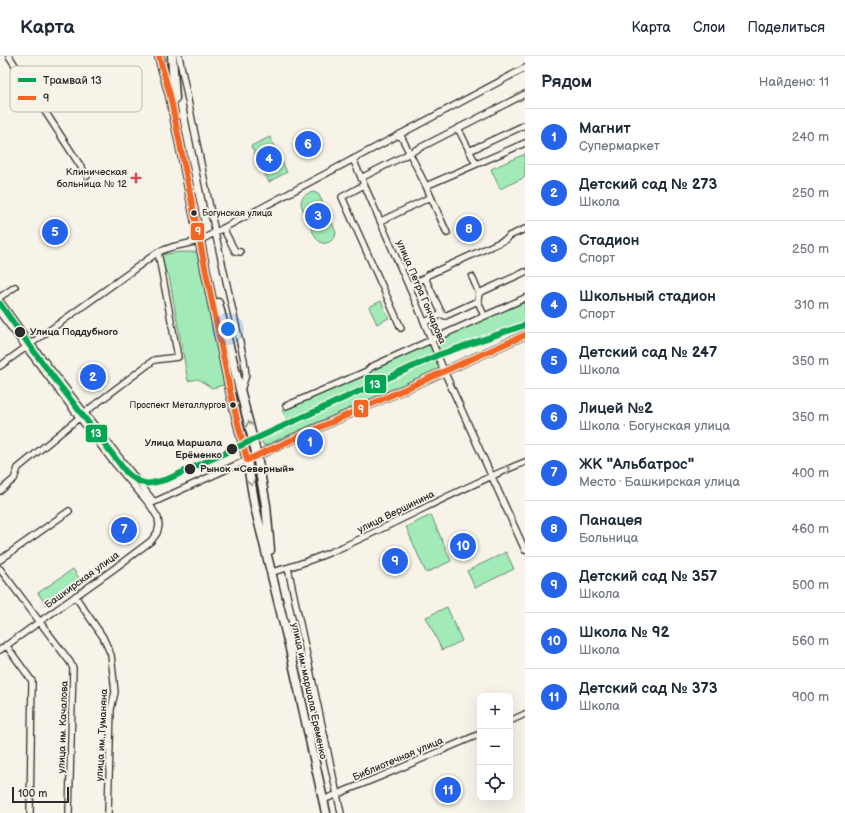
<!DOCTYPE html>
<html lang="ru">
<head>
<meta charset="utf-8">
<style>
	:root { --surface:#fff; --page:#f2f2f3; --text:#1f2937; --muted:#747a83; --line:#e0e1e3; --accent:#2563eb }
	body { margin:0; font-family:"Balsamiq Sans",sans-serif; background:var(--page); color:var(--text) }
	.controls { position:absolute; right:12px; bottom:12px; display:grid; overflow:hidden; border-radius:8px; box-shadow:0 4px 16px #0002 }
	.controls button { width:36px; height:36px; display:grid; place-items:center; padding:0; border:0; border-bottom:1px solid var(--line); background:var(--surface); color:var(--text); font:20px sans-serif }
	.scale { position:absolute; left:12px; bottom:10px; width:57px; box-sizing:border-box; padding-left:4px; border:2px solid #2b2b2b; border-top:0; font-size:11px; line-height:14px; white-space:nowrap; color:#2b2b2b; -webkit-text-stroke:3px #f7f3e8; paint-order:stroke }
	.you { position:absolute; left:228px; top:273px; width:14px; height:14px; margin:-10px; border:3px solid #fff; border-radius:50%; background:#1a73e8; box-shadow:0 0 0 6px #1a73e833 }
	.badge { display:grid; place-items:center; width:26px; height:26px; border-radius:50%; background:var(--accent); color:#fff; font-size:13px; font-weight:700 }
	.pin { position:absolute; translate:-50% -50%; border:2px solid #fff; box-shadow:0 1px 4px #0006 }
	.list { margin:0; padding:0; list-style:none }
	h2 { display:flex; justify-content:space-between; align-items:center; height:52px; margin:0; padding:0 16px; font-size:17px }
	h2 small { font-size:13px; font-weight:400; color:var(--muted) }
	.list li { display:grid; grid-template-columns:26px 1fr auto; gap:12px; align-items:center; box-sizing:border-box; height:56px; padding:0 16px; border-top:1px solid var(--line) }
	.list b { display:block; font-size:15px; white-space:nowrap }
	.list p { margin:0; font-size:13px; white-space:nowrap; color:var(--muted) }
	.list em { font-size:13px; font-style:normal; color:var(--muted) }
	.icon { flex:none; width:22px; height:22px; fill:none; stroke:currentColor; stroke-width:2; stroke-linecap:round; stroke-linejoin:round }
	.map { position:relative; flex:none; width:525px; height:757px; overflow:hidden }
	header { display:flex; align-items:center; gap:24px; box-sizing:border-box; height:56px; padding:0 20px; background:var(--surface); border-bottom:1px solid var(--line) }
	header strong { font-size:19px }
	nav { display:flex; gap:22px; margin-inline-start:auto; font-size:14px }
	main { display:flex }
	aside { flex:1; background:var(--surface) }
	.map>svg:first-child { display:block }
	.green { fill:#a2eab8; stroke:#668a72 }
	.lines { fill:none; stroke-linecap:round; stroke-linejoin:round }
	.minor-casing { stroke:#2b2b2b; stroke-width:8 }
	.major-casing { stroke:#2b2b2b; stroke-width:10 }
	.highway-casing { stroke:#2b2b2b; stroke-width:11 }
	.minor { stroke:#f7f3e8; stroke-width:5.5 }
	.major { stroke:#f7f3e8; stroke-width:7 }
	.highway { stroke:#f7f3e8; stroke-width:8 }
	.bus-1-casing { stroke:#f7f3e8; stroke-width:9 }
	.bus-1 { stroke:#f26522; stroke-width:6 }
	.tram-1-casing { stroke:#f7f3e8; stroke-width:9 }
	.tram-1 { stroke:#00a651; stroke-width:6 }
	.oneway { stroke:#918f8a }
	.poi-dot { fill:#d1495b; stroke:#f7f3e8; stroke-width:1.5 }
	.bus-dot { fill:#2b2b2b; stroke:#f7f3e8; stroke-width:1.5 }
	.labels { text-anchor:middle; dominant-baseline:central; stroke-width:3.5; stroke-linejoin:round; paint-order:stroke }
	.bus-label { font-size:9px; fill:#2b2b2b; stroke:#f7f3e8; text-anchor:start }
	.poi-label { font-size:10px; fill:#2b2b2b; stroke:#f7f3e8; text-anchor:end }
	.street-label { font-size:10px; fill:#2b2b2b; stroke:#f7f3e8 }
	.stop-label { font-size:10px; font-weight:bold; fill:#2b2b2b; stroke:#f7f3e8; text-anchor:start }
	.key { fill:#f7f3e8; stroke:#bab7af; stroke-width:1 }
	.key-label { font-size:11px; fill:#2b2b2b }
	.line-badge { stroke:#f7f3e8; stroke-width:1.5 }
	.badge-label { font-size:11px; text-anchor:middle; font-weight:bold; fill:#fff }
</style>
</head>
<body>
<header>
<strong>Карта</strong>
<nav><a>Карта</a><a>Слои</a><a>Поделиться</a></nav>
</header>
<main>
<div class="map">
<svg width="525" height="757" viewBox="0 0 525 757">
	<rect width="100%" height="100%" fill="#f7f3e8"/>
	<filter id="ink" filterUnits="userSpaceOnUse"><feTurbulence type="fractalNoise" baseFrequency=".025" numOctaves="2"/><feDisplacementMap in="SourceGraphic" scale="8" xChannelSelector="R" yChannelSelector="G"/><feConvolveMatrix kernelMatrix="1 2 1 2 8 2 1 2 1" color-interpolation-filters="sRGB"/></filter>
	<g filter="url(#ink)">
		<path class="green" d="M270,81L287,116L269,126L251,90Z
			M525,98V121L500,133L491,113Z
			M314,136L318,138L320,141L336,176L335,181C331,186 324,190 319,185C314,181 303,155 301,148C301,140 307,137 314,136Z
			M181,196H197L226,325L224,329L212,332L198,323L188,325L169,220L158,203L161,199Z
			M381,245L389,262L377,268L369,251Z
			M525,246V267L440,296L436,285Z
			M429,287L440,312L264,390L260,382L290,369L282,354Z
			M431,459L451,505L426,517L406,471Z
			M506,496L514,513L475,532L467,515Z
			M73,513L81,525L46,549L38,537Z
			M447,551L462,585L442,594L426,561Z"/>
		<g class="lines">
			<g class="minor-casing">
				<path id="minor" d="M9,0L87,120
					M179,0L215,176L244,304L246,319L241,334
					M458,72L476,108
					M400,78L426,130L447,177
					M469,95L525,69
					M353,103L423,263L444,315L525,494
					M361,122L525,38
					M364,129L342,141L401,272
					M426,130L525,87
					M381,165L431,141
					M223,172L235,195L240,196
					M472,221L479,237L478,245L484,260
					M425,222L442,258L445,260L478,245
					M409,229L425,222L428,219L507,183L509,180L525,173
					M479,237L525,216
					M0,241L15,231
					M0,245L28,284L154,446
					M0,257L111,403L150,449L158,462L159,470L157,477L151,485L115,512L0,594
					M425,266L442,258
					M0,310L158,196L172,191L199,185L525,12
					M286,350L367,315L371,311L525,242
					M84,357L154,304L178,301L158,196
					M0,435L14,423L18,412L80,361
					M152,447L247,404
					M0,504L69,455
					M288,512L341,757
					M0,513L70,606L73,612L69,757
					M272,516C312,506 348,489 385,471C431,449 477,425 525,406
					M75,540L103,581L111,599L115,636L111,653L108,757
					M6,589L32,625L30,757
					M510,665L525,658
					M307,670L325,681
					M323,744L384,719L480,678"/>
			</g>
			<g class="major-casing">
				<path id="major" d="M247,404L525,279"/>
			</g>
			<g class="highway-casing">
				<path id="highway" d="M159,0L170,39L231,339L247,404L255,451L290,593L326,757
					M172,0L175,42
					M218,247L257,400L266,449L270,494"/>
			</g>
			<use href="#minor" class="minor"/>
			<use href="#major" class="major"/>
			<use href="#highway" class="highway"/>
			<g class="bus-1-casing">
				<path id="bus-1" d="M159,0L170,39L231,339L247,404L525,279"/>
			</g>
			<use href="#bus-1" class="bus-1"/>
			<g class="tram-1-casing">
				<path id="tram-1" d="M0,248L35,297L126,416C142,431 148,429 168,423L438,299L525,269"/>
			</g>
			<use href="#tram-1" class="tram-1"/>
		</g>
		<defs><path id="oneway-chevron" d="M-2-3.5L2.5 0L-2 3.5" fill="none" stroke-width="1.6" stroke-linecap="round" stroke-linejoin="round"/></defs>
		<g class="oneway">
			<use href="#oneway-chevron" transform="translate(249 368) rotate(-104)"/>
			<use href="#oneway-chevron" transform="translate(508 413) rotate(-23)"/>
			<use href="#oneway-chevron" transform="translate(251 427) rotate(80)"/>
		</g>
	</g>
	<path class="poi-dot" d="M134 116h4v4h4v4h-4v4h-4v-4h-4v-4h4z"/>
	<g class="bus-dot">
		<circle cx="194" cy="157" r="3.5"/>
		<circle cx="20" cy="276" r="6"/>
		<circle cx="233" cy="349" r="3.5"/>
		<circle cx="232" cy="393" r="6"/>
		<circle cx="190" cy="413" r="6"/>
	</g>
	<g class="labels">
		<g class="bus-label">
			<text x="202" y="157">Богунская улица</text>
			<text x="226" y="349" text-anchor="end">Проспект Металлургов</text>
		</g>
		<g class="poi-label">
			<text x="127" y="116">Клиническая<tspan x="127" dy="12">больница № 12</tspan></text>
		</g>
		<g class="street-label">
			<text transform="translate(421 236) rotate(67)">улица Петра Гончарова</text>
			<text transform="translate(396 456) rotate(-26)">улица Вершинина</text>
			<text transform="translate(82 524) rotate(-36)">Башкирская улица</text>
			<text transform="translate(309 635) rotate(78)">улица им. маршала Еременко</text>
			<text transform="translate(63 671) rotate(-88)">улица им. Качалова</text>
			<text transform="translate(102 679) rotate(-87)">улица им. Туманяна</text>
			<text transform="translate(398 703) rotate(-23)">Библиотечная улица</text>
		</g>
		<g class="stop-label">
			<text x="30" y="276">Улица Поддубного</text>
			<text x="222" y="387" text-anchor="end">Улица Маршала<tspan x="222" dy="12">Ерёменко</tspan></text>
			<text x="200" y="413">Рынок «Северный»</text>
		</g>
	</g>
	<rect x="10" y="10" width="132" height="46" rx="6" class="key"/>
	<rect x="18" y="22" width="18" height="4" fill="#00a651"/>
	<rect x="18" y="40" width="18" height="4" fill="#f26522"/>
	<g class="key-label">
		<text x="43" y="28">Трамвай 13</text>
		<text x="43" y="46">9</text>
	</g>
	<g class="line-badge">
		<rect x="190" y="166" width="15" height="19" rx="4" fill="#f26522"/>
		<rect x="364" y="318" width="23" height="20" rx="4" fill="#00a651"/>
		<rect x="353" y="343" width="16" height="19" rx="4" fill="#f26522"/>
		<rect x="85" y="368" width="23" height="19" rx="4" fill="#00a651"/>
	</g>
	<g class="badge-label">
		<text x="198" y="179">9</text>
		<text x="375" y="332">13</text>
		<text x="361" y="357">9</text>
		<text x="96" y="381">13</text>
	</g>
</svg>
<div class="controls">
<button>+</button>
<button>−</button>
<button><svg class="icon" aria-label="locate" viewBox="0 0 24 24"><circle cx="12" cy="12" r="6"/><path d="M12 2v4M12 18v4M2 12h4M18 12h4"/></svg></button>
</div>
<div class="scale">100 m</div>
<div class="you"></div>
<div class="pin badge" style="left:310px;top:386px">1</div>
<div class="pin badge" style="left:93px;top:321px">2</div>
<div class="pin badge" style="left:318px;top:160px">3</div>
<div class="pin badge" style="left:269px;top:103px">4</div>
<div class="pin badge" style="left:55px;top:176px">5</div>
<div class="pin badge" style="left:308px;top:88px">6</div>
<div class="pin badge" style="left:124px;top:474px">7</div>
<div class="pin badge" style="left:469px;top:173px">8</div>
<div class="pin badge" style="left:395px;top:505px">9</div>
<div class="pin badge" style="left:463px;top:490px">10</div>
<div class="pin badge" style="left:448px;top:734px">11</div>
</div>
<aside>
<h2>Рядом<small>Найдено: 11</small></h2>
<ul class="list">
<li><span class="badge">1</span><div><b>Магнит</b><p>Супермаркет</p></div><em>240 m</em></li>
<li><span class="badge">2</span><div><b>Детский сад № 273</b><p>Школа</p></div><em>250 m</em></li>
<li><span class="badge">3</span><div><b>Стадион</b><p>Спорт</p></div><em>250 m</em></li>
<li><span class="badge">4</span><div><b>Школьный стадион</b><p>Спорт</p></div><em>310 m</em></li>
<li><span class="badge">5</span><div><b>Детский сад № 247</b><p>Школа</p></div><em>350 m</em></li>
<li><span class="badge">6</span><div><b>Лицей №2</b><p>Школа · Богунская улица</p></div><em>350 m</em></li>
<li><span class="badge">7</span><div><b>ЖК &quot;Альбатрос&quot;</b><p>Место · Башкирская улица</p></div><em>400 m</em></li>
<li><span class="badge">8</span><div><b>Панацея</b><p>Больница</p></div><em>460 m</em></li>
<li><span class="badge">9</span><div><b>Детский сад № 357</b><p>Школа</p></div><em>500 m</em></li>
<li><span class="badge">10</span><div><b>Школа № 92</b><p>Школа</p></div><em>560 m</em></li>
<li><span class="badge">11</span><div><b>Детский сад № 373</b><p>Школа</p></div><em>900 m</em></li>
</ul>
</aside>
</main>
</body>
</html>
